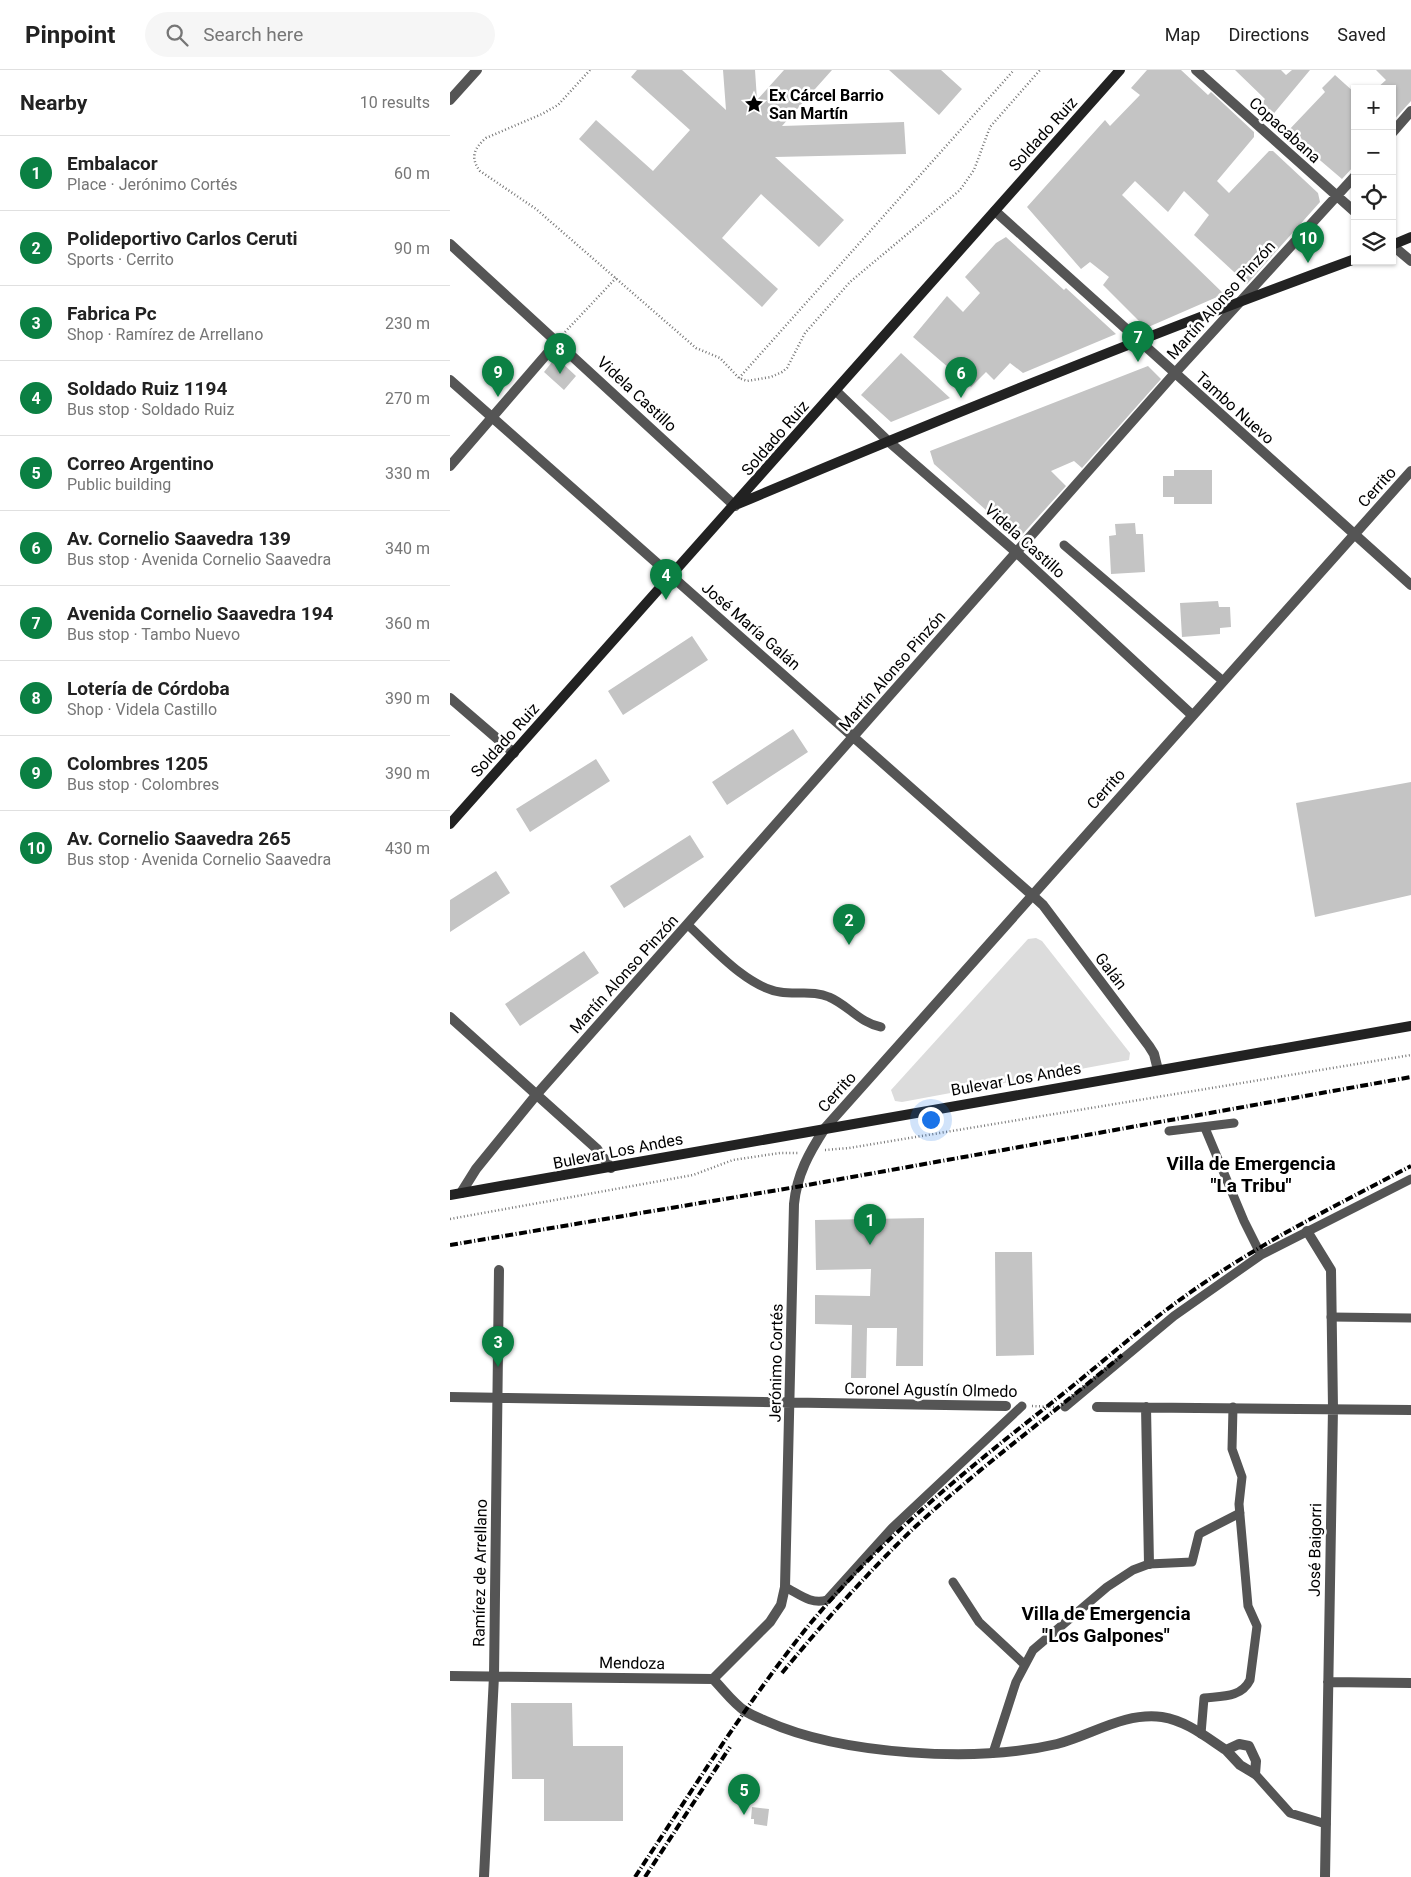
<!DOCTYPE html>
<html lang="en">
<head>
<meta charset="utf-8">
<style>
	:root { --surface:#fff; --page:#f6f6f6; --text:#222; --muted:#767676; --line:#e0e0e0; --accent:#0b8043 }
	body { margin:0; font-family:Roboto,sans-serif; background:var(--page); color:var(--text) }
	.controls { position:absolute; right:15px; top:15px; display:grid; overflow:hidden; border-radius:0px; box-shadow:0 1px 4px #0004 }
	.controls button { width:45px; height:45px; display:grid; place-items:center; padding:0; border:0; border-bottom:1px solid var(--line); background:var(--surface); color:var(--text); font:25px sans-serif }
	.you { position:absolute; left:480px; top:1049px; width:18px; height:18px; margin:-12px; border:4px solid #fff; border-radius:50%; background:#1a73e8; box-shadow:0 0 0 8px #1a73e833 }
	.badge { display:grid; place-items:center; width:32px; height:32px; border-radius:50%; background:var(--accent); color:#fff; font-size:16px; font-weight:700 }
	.pin { position:absolute; translate:-50% -41px; filter:drop-shadow(0 1px 2px #0008) }
	.pin::after { content:''; position:absolute; top:26px; width:18px; height:15px; background:inherit; clip-path:polygon(0 0,100% 0,50% 100%) }
	.list { margin:0; padding:0; list-style:none }
	h2 { display:flex; justify-content:space-between; align-items:center; height:65px; margin:0; padding:0 20px; font-size:21px }
	h2 small { font-size:16px; font-weight:400; color:var(--muted) }
	.list li { display:grid; grid-template-columns:32px 1fr auto; gap:15px; align-items:center; box-sizing:border-box; height:75px; padding:0 20px; border-top:1px solid var(--line) }
	.list b { display:block; font-size:19px; white-space:nowrap }
	.list p { margin:0; font-size:16px; white-space:nowrap; color:var(--muted) }
	.list em { font-size:16px; font-style:normal; color:var(--muted) }
	.icon { flex:none; width:28px; height:28px; fill:none; stroke:currentColor; stroke-width:2; stroke-linecap:round; stroke-linejoin:round }
	.map { position:relative; flex:none; width:961px; height:1807px; overflow:hidden }
	header { display:flex; align-items:center; gap:30px; box-sizing:border-box; height:70px; padding:0 25px; background:var(--surface); border-bottom:1px solid var(--line) }
	header strong { font-size:24px }
	nav { display:flex; gap:28px; margin-inline-start:auto; font-size:18px }
	.search { width:350px; height:45px; background:var(--page); display:flex; align-items:center; gap:12px; box-sizing:border-box; padding:0 18px; border-radius:28px; color:var(--muted); font-size:19px }
	main { display:flex }
	aside { flex:1; background:var(--surface) }
	.map>svg:first-child { display:block }
	.green { fill:#dcdcdc }
	.building { fill:#c4c4c4 }
	.lines { fill:none; stroke-linecap:round; stroke-linejoin:round }
	.path { stroke:#777; stroke-width:2.5; stroke-dasharray:1 2.5; stroke-linecap:butt }
	.lane { stroke:#555; stroke-width:9 }
	.street { stroke:#555; stroke-width:10 }
	.secondary { stroke:#222; stroke-width:10 }
	.rail { stroke:#000; stroke-width:4; stroke-dasharray:8 2.5 1 2.5; stroke-linecap:butt }
	.labels { text-anchor:middle; dominant-baseline:central; stroke-width:5; stroke-linejoin:round; paint-order:stroke }
	.poi-label { font-size:16px; font-weight:bold; fill:#000; stroke:#fff; text-anchor:start }
	.street-label { font-size:16px; fill:#000; stroke:#fff }
	.quarter-label { font-size:19px; font-weight:bold; fill:#000; stroke:#fff }
</style>
</head>
<body>
<header>
<strong>Pinpoint</strong>
<div class="search"><svg class="icon" aria-label="search" viewBox="0 0 24 24"><circle cx="10" cy="10" r="6"/><path d="M15 15l6 6"/></svg>Search here</div>
<nav><a>Map</a><a>Directions</a><a>Saved</a></nav>
</header>
<main>
<aside>
<h2>Nearby<small>10 results</small></h2>
<ul class="list">
<li><span class="badge">1</span><div><b>Embalacor</b><p>Place · Jerónimo Cortés</p></div><em>60 m</em></li>
<li><span class="badge">2</span><div><b>Polideportivo Carlos Ceruti</b><p>Sports · Cerrito</p></div><em>90 m</em></li>
<li><span class="badge">3</span><div><b>Fabrica Pc</b><p>Shop · Ramírez de Arrellano</p></div><em>230 m</em></li>
<li><span class="badge">4</span><div><b>Soldado Ruiz 1194</b><p>Bus stop · Soldado Ruiz</p></div><em>270 m</em></li>
<li><span class="badge">5</span><div><b>Correo Argentino</b><p>Public building</p></div><em>330 m</em></li>
<li><span class="badge">6</span><div><b>Av. Cornelio Saavedra 139</b><p>Bus stop · Avenida Cornelio Saavedra</p></div><em>340 m</em></li>
<li><span class="badge">7</span><div><b>Avenida Cornelio Saavedra 194</b><p>Bus stop · Tambo Nuevo</p></div><em>360 m</em></li>
<li><span class="badge">8</span><div><b>Lotería de Córdoba</b><p>Shop · Videla Castillo</p></div><em>390 m</em></li>
<li><span class="badge">9</span><div><b>Colombres 1205</b><p>Bus stop · Colombres</p></div><em>390 m</em></li>
<li><span class="badge">10</span><div><b>Av. Cornelio Saavedra 265</b><p>Bus stop · Avenida Cornelio Saavedra</p></div><em>430 m</em></li>
</ul>
</aside>
<div class="map">
<svg width="961" height="1807" viewBox="0 0 961 1807">
	<rect width="100%" height="100%" fill="#fff"/>
	<path class="green" d="M586,868L592,871L680,983L679,990L452,1032L445,1031L441,1020L578,869Z"/>
	<path class="building" d="M187,0H232L276,40L273,0H305L307,30L334,0H382L332,56L454,52L456,84L325,87L394,150L369,177L311,124L272,168L328,219L312,237L129,69L146,50L203,101L240,60L181,7Z
		M439,0H491L512,19L489,45Z
		M697,0H731L758,25L761,22L804,62V67L767,111L779,123L819,81H823L868,123L870,132L797,214L744,165L759,145L734,121L718,142L685,111L672,125L774,224L696,258L653,215L659,207L640,192L631,199L577,137L655,50L660,56L690,25L681,18Z
		M785,0H831L836,5L842,0H860L820,48L809,37L815,29Z
		M926,0H961V31L942,52V19H926L936,10Z
		M885,5L905,23V95L892,109L837,62L875,22L872,18Z
		M556,167L614,220L616,218L666,264L573,303L560,293L544,310L536,302L521,317L463,267L497,226L513,242L530,223L515,207L546,173Z
		M451,283L500,328L441,352L411,325Z
		M110,291L126,306L114,320L94,302L102,292Z
		M698,296L711,309L632,398L624,391L601,401L616,416L570,467L547,445L545,448L484,394L480,381Z
		M724,400H762V434H724V427H713V406H724Z
		M685,453L686,464H693L695,502L661,504L659,466L666,465L665,454Z
		M768,531L769,537H780L781,557L770,558V564L732,567L730,533Z
		M242,566L258,590L173,645L158,621Z
		M343,659L358,682L277,735L262,712Z
		M146,689L160,711L80,762L66,739Z
		M961,712V825L865,847L846,733Z
		M240,765L254,787L174,838L160,816Z
		M46,801L60,823L0,862V830Z
		M134,881L149,903L70,956L55,934Z
		M474,1148L473,1296H446L447,1258H417L416,1308H401L402,1255L365,1254V1225L420,1226L421,1199L366,1200L365,1150Z
		M545,1182H582L584,1285L546,1286Z
		M61,1633H122L123,1676H173V1751H94V1709H62Z
		M302,1737L319,1739L317,1756L304,1754V1749H301Z"/>
	<g class="lines">
		<path class="path" d="M140,0L108,35L92,44L36,68C24,78 20,88 30,101L86,139L246,278L270,288L289,308L297,311L321,307L332,302L337,298L355,263L400,212L510,120L524,100L540,57L590,0
			M115,262L166,208
			M289,308L564,0
			M375,1080L399,1078L961,985
			M0,1149L243,1105L283,1090L330,1083H348
			M582,1336L604,1337"/>
		<path class="lane" d="M614,475L773,611
			M238,855C263,878 297,917 330,922C347,925 364,920 379,927C398,935 410,953 431,957
			M755,1058L794,1151L811,1185
			M719,1061L784,1053
			M881,1247L961,1248
			M615,1337L724,1246L811,1185L961,1109
			M503,1512L529,1552L575,1595
			M335,1517C349,1524 361,1535 377,1530L442,1458L572,1336
			M751,1664L754,1628C772,1626 791,1628 800,1610L807,1556L798,1536L789,1434L792,1407L782,1379L783,1337
			M543,1683L566,1612L583,1580L657,1517L683,1500L699,1494L742,1492L749,1464L790,1443
			M805,1704L840,1743L876,1754"/>
		<path class="street" d="M746,0L905,142
			M0,30L27,0
			M942,63L961,41
			M545,141L961,515
			M0,174L285,436
			M942,175L961,191
			M0,310L582,825L593,835L699,976L704,984L708,1000
			M386,321L438,371L566,482L742,645
			M0,396L108,271
			M0,628L64,683
			M0,947L147,1079L161,1098
			M11,1123L26,1099L87,1024L724,304L905,106
			M857,1161L881,1200L883,1338L875,1807
			M0,1327L556,1336
			M647,1337L961,1340
			M696,1337L699,1494
			M0,1606L263,1609L320,1552L331,1535L335,1517L344,1134C347,1104 359,1083 375,1058L961,401
			M263,1609C273,1619 283,1633 295,1641C301,1645 309,1648 316,1651C392,1685 526,1693 607,1674C642,1665 674,1642 712,1647C737,1651 756,1667 776,1680L789,1674L799,1676L806,1691L805,1704L790,1695L776,1680
			M878,1612L961,1613
			M34,1807L44,1606L49,1200"/>
		<path class="secondary" d="M942,175L961,167
			M288,434C492,348 697,265 905,189
			M0,754L670,0
			M0,1125L961,956"/>
		<path class="rail" d="M0,1175L346,1117L961,1007
			M332,1603C374,1552 417,1503 465,1457C531,1396 604,1343 672,1285
			M185,1807C240,1724 293,1638 355,1560C424,1475 510,1405 595,1338C643,1301 688,1259 738,1224C808,1174 885,1136 961,1096
			M195,1807L280,1677"/>
	</g>
	<defs>
		<g id="sight-bare" transform="scale(1.5)"><path d="M0-6L1.8-2.2L6-1.7L2.9 1.2L3.7 5.4L0 3.3L-3.7 5.4L-2.9 1.2L-6-1.7L-1.8-2.2Z" fill="#000" stroke="#fff" stroke-width="2.5" paint-order="stroke"/></g>
	</defs>
	<g fill-rule="evenodd">
		<use href="#sight-bare" x="304" y="34"/>
	</g>
	<g class="labels">
		<g class="poi-label">
			<text x="319" y="25">Ex Cárcel Barrio<tspan x="319" dy="18">San Martín</tspan></text>
		</g>
		<g class="street-label">
			<text transform="translate(835 60) rotate(42)">Copacabana</text>
			<text transform="translate(593 64) rotate(-48)">Soldado Ruiz</text>
			<text transform="translate(771 230) rotate(-48)">Martín Alonso Pinzón</text>
			<text transform="translate(187 324) rotate(43)">Videla Castillo</text>
			<text transform="translate(785 338) rotate(42)">Tambo Nuevo</text>
			<text transform="translate(325 368) rotate(-49)">Soldado Ruiz</text>
			<text transform="translate(927 417) rotate(-48)">Cerrito</text>
			<text transform="translate(575 471) rotate(42)">Videla Castillo</text>
			<text transform="translate(301 556) rotate(41)">José María Galán</text>
			<text transform="translate(442 601) rotate(-49)">Martín Alonso Pinzón</text>
			<text transform="translate(55 670) rotate(-48)">Soldado Ruiz</text>
			<text transform="translate(656 719) rotate(-48)">Cerrito</text>
			<text transform="translate(661 901) rotate(53)">Galán</text>
			<text transform="translate(174 904) rotate(-48)">Martín Alonso Pinzón</text>
			<text transform="translate(566 1009) rotate(-10)">Bulevar Los Andes</text>
			<text transform="translate(387 1022) rotate(-48)">Cerrito</text>
			<text transform="translate(168 1081) rotate(-11)">Bulevar Los Andes</text>
			<text transform="translate(326 1293) rotate(-89)">Jerónimo Cortés</text>
			<text transform="translate(481 1320) rotate(1)">Coronel Agustín Olmedo</text>
			<text transform="translate(865 1480) rotate(-89)">José Baigorri</text>
			<text transform="translate(30 1503) rotate(-89)">Ramírez de Arrellano</text>
			<text transform="translate(182 1593) rotate(1)">Mendoza</text>
		</g>
		<g class="quarter-label">
			<text x="801" y="1093">Villa de Emergencia<tspan x="801" dy="22">"La Tribu"</tspan></text>
			<text x="656" y="1543">Villa de Emergencia<tspan x="656" dy="22">"Los Galpones"</tspan></text>
		</g>
	</g>
</svg>
<div class="controls">
<button>+</button>
<button>−</button>
<button><svg class="icon" aria-label="locate" viewBox="0 0 24 24"><circle cx="12" cy="12" r="6"/><path d="M12 2v4M12 18v4M2 12h4M18 12h4"/></svg></button>
<button><svg class="icon" aria-label="layers" viewBox="0 0 24 24"><path d="M12 4l9 5-9 5-9-5zM3 14l9 5 9-5"/></svg></button>
</div>
<div class="you"></div>
<div class="pin badge" style="left:420px;top:1175px">1</div>
<div class="pin badge" style="left:399px;top:875px">2</div>
<div class="pin badge" style="left:48px;top:1297px">3</div>
<div class="pin badge" style="left:216px;top:530px">4</div>
<div class="pin badge" style="left:294px;top:1745px">5</div>
<div class="pin badge" style="left:511px;top:328px">6</div>
<div class="pin badge" style="left:688px;top:292px">7</div>
<div class="pin badge" style="left:110px;top:304px">8</div>
<div class="pin badge" style="left:48px;top:327px">9</div>
<div class="pin badge" style="left:858px;top:193px">10</div>
</div>
</main>
</body>
</html>
